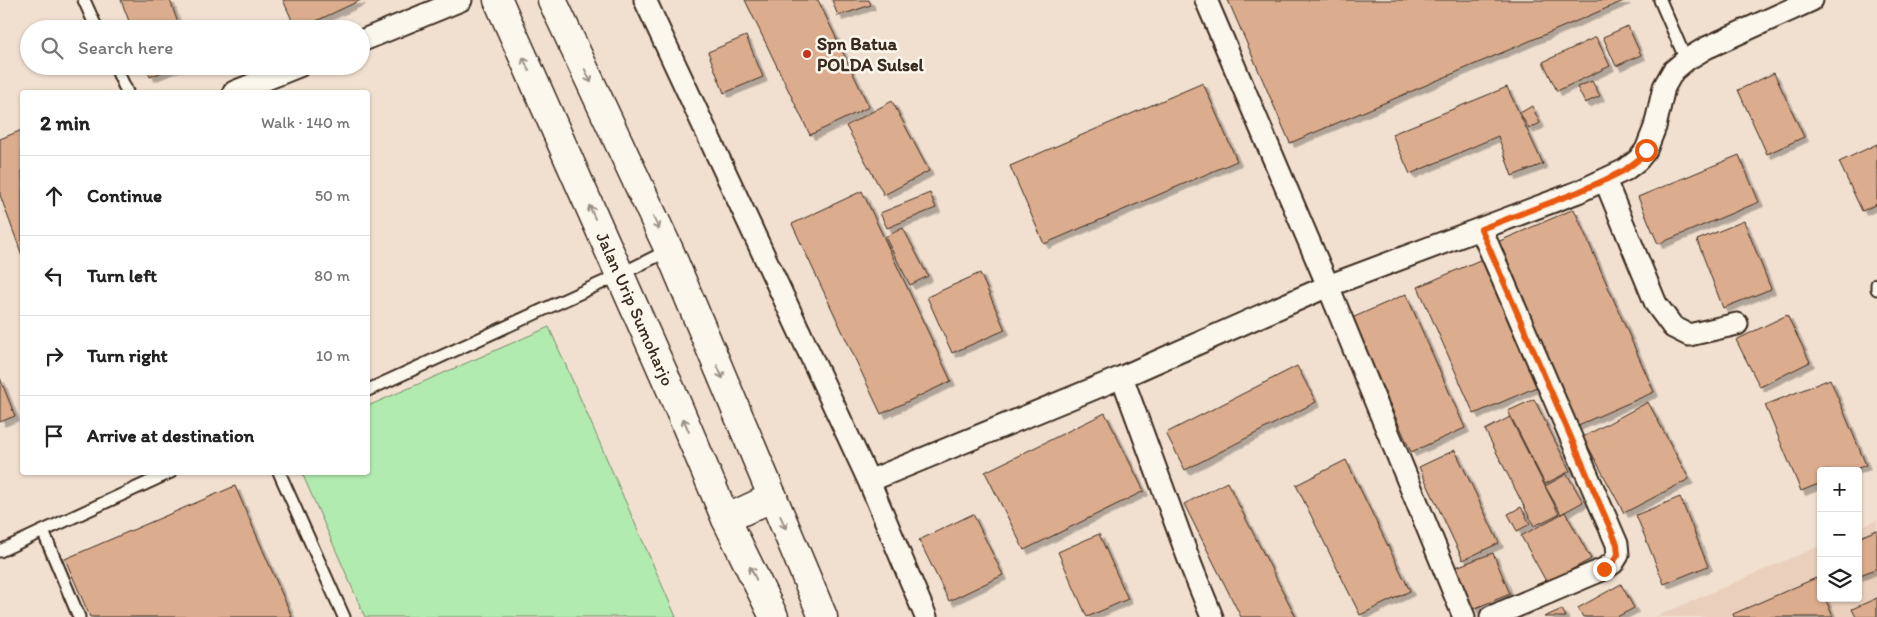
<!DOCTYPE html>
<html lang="en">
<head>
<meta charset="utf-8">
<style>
	:root { --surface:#fff; --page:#f2f2f2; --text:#222; --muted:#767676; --line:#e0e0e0 }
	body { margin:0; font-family:Itim,sans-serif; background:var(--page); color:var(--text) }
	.controls { position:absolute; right:15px; bottom:15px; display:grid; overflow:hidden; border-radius:5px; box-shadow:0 1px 4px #0004 }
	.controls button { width:45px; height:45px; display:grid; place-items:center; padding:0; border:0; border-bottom:1px solid var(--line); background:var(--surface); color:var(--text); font:25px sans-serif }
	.stop { position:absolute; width:15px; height:15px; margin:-11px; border:4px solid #ea580c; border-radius:50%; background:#fff }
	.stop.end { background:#ea580c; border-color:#fff; box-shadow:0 1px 5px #0008 }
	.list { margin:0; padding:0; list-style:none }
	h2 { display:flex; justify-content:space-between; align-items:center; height:65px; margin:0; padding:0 20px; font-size:21px }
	h2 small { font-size:16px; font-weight:400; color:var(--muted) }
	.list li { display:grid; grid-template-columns:32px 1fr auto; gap:15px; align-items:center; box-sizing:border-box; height:80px; padding:0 20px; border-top:1px solid var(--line) }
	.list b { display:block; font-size:19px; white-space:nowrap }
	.list em { font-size:16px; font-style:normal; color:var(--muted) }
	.icon { flex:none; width:28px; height:28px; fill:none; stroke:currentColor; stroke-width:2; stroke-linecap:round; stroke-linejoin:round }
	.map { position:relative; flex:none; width:1877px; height:617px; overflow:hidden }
	.search { position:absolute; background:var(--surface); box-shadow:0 1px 4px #0004; left:20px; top:20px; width:350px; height:55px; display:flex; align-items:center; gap:12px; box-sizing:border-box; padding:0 18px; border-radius:28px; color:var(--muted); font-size:19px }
	.panel { position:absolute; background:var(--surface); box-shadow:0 1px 4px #0004; left:20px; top:90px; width:350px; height:385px; border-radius:5px }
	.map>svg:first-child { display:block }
	.built { fill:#ead0bc }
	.green { fill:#b1ebaf; stroke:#768a66 }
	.building { fill:#dbac8d; stroke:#3b2a1e; filter:url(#shadow) }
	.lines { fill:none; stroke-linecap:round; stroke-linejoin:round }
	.lane-casing { stroke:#3b2a1e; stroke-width:15 }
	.street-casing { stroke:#3b2a1e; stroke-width:25 }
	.highway-casing { stroke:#3b2a1e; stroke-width:31 }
	.lane { stroke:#fbf7ec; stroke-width:11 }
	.street { stroke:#fbf7ec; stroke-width:21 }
	.highway { stroke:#fbf7ec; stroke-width:28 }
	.oneway { stroke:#9b9085 }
	.route { stroke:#ea580c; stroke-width:6 }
	.poi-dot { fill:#c8321e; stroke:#fbf7ec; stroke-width:2 }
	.labels { text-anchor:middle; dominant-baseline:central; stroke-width:5; stroke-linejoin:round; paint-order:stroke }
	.poi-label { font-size:18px; font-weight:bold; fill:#3b2a1e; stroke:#fbf7ec; text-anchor:start }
	.street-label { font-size:18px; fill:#3b2a1e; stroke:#fbf7ec }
</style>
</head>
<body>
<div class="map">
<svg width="1877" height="617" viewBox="0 0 1877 617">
	<defs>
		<filter id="shadow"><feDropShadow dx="4.5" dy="4.5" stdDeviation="0" flood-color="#0004"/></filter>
	</defs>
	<rect width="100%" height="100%" fill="#f1e0d0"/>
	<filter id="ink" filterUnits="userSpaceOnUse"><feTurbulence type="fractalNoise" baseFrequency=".02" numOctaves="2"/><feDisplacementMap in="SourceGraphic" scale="10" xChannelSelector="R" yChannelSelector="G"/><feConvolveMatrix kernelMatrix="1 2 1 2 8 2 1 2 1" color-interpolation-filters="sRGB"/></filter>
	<g filter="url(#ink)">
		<path class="built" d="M1877,520V617H1655L1821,545V598H1858V529Z"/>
		<path class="green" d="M549,327L676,617H365L302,473L368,472V406Z"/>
		<path class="building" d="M121,0H170L180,29H132Z
			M283,0H361L299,29H296Z
			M745,0H818L869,107L810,135Z
			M832,0H869L871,5L838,16Z
			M1228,0H1626L1290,143Z
			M1628,26L1641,55L1616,66L1603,37Z
			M746,36L763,77L724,93L708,52Z
			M1596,37L1610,66L1557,91L1543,62Z
			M146,66H177L150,77Z
			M1774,73L1804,137L1767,154L1738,90Z
			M1592,81L1600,96L1585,103L1577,87Z
			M1203,83L1237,161L1044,244L1010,166Z
			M1507,87L1543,164L1512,176L1498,136L1410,174L1392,134Z
			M892,101L929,171L884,195L846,126Z
			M1532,106L1540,123L1529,129L1520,113Z
			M22,130V255L0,195V139Z
			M1877,144V204L1862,211L1839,162Z
			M1739,155L1759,202L1658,244L1638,197Z
			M862,191L951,381L881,414L792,224Z
			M930,193L936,208L887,228L880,213Z
			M1574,209L1654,392L1576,426L1495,243Z
			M1744,221L1771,289L1723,308L1697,240Z
			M903,228L928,276L910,285L885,237Z
			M1482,259L1539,386L1474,414L1418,287Z
			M980,273L1005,330L952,353L927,297Z
			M1406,294L1465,428L1411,452L1352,318Z
			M1787,315L1810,362L1760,387L1736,340Z
			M1297,366L1316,402L1185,470L1166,433Z
			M0,378L15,416L0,422Z
			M1830,379L1866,465L1851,471H1821V483L1801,491L1765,405Z
			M1534,399L1570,471L1545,484L1508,411Z
			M1648,402L1689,479L1624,513L1583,437Z
			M1105,413L1144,491L1024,550L985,472Z
			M1510,417L1559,514L1534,526L1485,430Z
			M1455,450L1499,543L1463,560L1419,467Z
			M1346,460L1410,591L1360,615L1296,485Z
			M1567,474L1583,502L1561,514L1545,486Z
			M1227,482L1296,617H1241L1184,504Z
			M235,486L292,617H90L65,559Z
			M1680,497L1708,566L1664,584L1636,515Z
			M1521,507L1530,524L1517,531L1508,514Z
			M1565,512L1591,559L1547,583L1521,536Z
			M973,514L1003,575L949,601L919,540Z
			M1877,530V568L1858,576V538Z
			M1099,534L1128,599L1087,617L1058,552Z
			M1493,553L1510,594L1473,609L1456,567Z
			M1816,578L1821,589V598H1825L1833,617H1734L1733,614Z
			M1621,584L1634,608L1617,617H1583L1578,608Z
			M1877,598V617H1856L1852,609Z
			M1562,609L1566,617H1544Z"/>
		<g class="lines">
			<g class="lane-casing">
				<path id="lane" d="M84,0L97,29
					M1660,0L1686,60
					M115,66L127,92
					M1877,284V289
					M368,390L619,275L669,250
					M279,472L344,617
					M43,531L171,472
					M0,551L43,531L79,617"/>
			</g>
			<g class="street-casing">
				<path id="street" d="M645,0L869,481L926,617
					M1206,0L1328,286L1578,192L1625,170L1638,160L1646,150L1655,127L1664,87L1673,71L1686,60L1706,48L1812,0
					M361,41L461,0
					M234,92L299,66
					M1605,180L1656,304L1673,327L1689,335L1737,324
					M1481,229L1617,544L1618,555L1613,563L1604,569L1491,617
					M1122,377L1192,568L1212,617
					M869,481L1122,377L1328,286L1464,617"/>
			</g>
			<g class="highway-casing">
				<g id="highway">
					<path id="s1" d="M498,0L671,390L726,519L774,617"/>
					<path d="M552,0L669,250L823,617"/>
					<path d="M726,519L773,497"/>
				</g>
			</g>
			<use href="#lane" class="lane"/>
			<use href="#street" class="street"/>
			<use href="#highway" class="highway"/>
		</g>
		<defs><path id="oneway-shaft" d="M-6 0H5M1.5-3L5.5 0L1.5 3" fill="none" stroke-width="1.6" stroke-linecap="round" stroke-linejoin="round" transform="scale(1.25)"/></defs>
		<g class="oneway">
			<use href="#oneway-shaft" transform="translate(526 64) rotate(-114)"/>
			<use href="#oneway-shaft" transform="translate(588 76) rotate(65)"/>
			<use href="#oneway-shaft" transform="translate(592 212) rotate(-114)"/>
			<use href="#oneway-shaft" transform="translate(656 223) rotate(65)"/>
			<use href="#oneway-shaft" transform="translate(720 372) rotate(67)"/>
			<use href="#oneway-shaft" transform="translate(686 425) rotate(-113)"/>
			<use href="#oneway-shaft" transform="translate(783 522) rotate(67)"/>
			<use href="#oneway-shaft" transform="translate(753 573) rotate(-116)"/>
		</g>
	</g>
	<g class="lines" filter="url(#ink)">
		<path class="route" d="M1604,569L1613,562L1618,555L1617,544L1481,229L1578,192L1605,180L1625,170L1638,160L1646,150"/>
	</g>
	<circle class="poi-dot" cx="807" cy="54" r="5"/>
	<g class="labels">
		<g class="poi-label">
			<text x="817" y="44">Spn Batua<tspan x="817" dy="21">POLDA Sulsel</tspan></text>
		</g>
		<g class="street-label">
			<text stroke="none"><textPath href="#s1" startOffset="338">Jalan Urip Sumoharjo</textPath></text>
		</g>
	</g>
</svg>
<div class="controls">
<button>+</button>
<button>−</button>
<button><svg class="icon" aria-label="layers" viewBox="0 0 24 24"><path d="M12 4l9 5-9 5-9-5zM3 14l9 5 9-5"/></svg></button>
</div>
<div class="stop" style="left:1646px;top:150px"></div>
<div class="stop end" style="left:1604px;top:569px"></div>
<div class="search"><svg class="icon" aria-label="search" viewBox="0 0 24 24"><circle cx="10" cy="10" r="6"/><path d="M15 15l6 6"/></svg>Search here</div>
<section class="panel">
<h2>2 min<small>Walk · 140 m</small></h2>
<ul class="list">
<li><svg class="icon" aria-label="ahead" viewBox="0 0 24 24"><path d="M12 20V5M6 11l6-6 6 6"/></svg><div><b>Continue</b></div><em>50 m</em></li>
<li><svg class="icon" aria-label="left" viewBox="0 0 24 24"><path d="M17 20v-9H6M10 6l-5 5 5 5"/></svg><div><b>Turn left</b></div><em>80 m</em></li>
<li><svg class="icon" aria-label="right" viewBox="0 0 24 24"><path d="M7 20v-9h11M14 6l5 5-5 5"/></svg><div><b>Turn right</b></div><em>10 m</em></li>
<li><svg class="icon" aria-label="arrive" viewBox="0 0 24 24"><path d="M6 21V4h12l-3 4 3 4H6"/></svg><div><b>Arrive at destination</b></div></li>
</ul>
</section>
</div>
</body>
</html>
